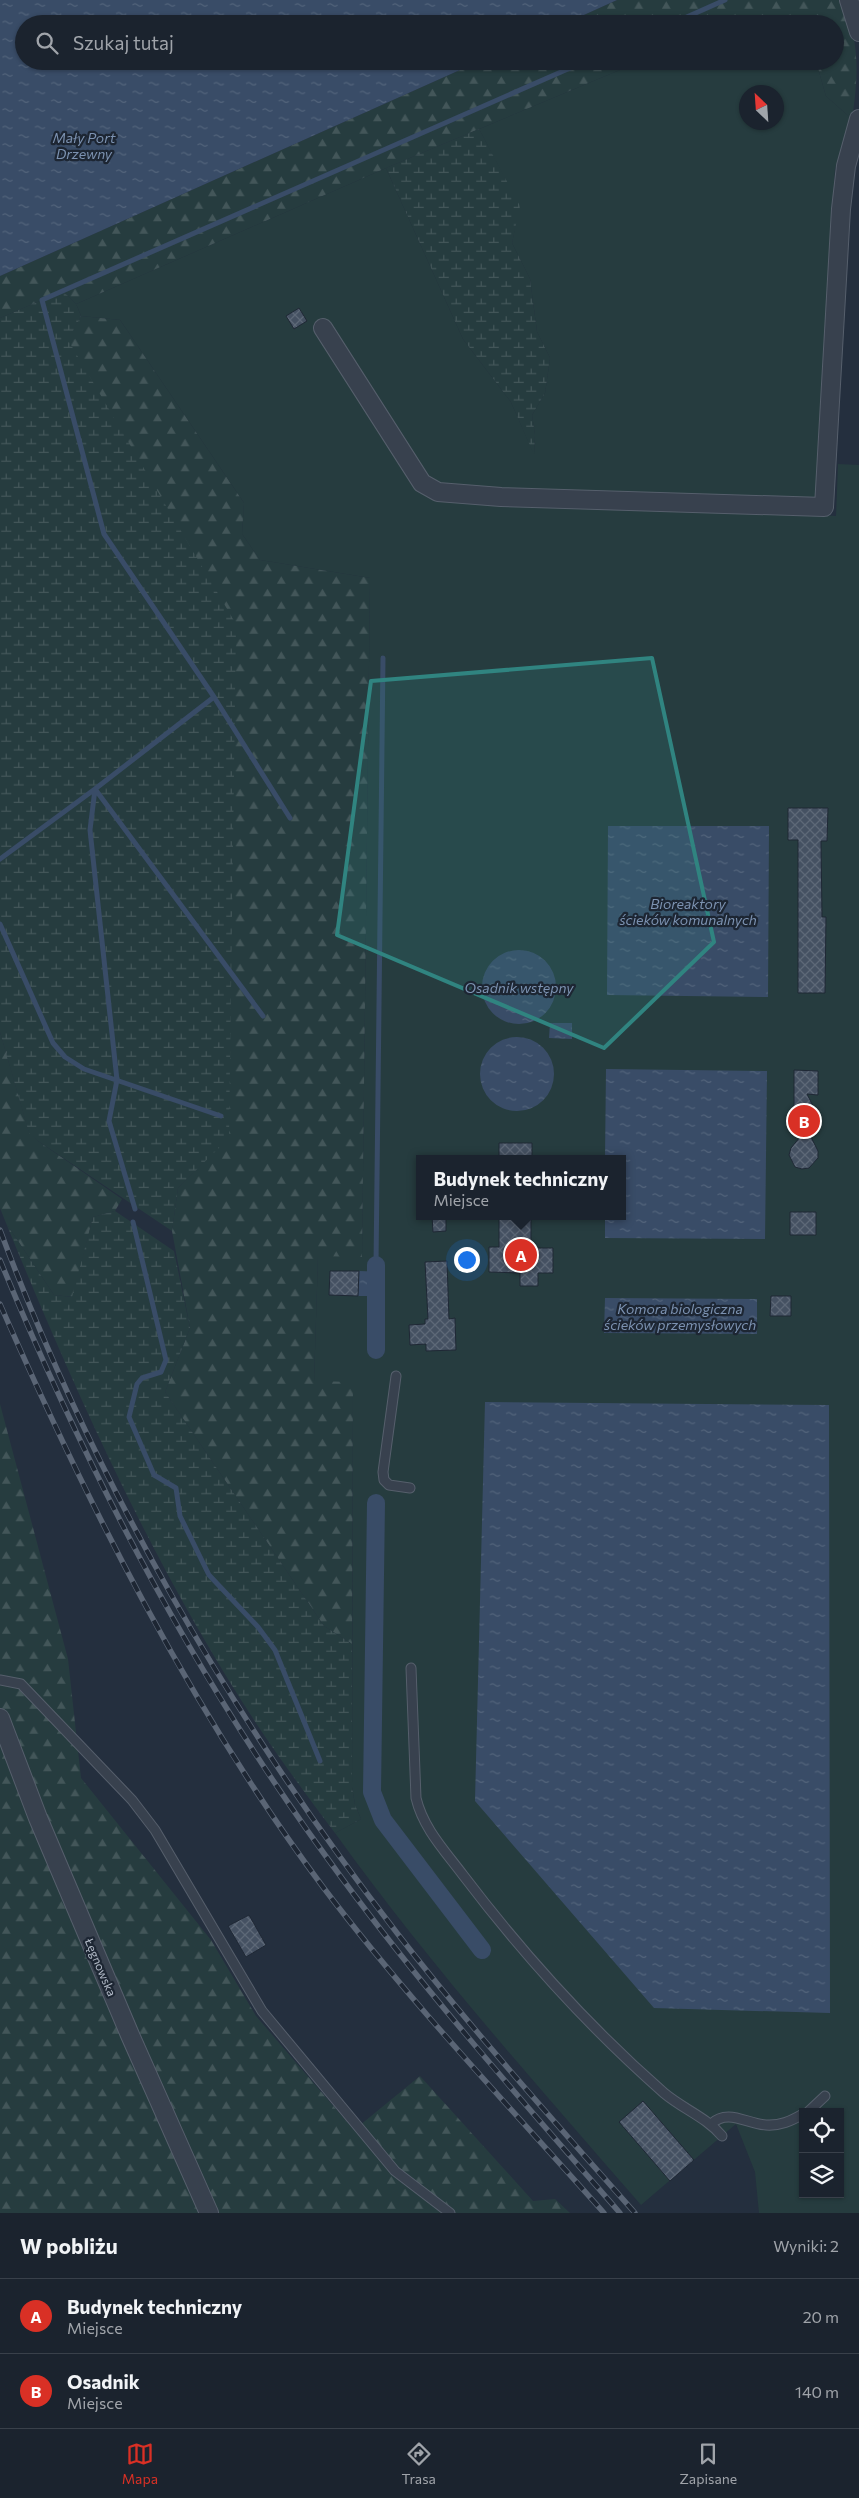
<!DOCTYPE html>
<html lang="pl">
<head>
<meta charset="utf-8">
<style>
	:root { --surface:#1b232e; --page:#282f3a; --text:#f1f3f6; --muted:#a0a4aa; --line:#39404a; --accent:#d93025 }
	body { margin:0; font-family:Commissioner,sans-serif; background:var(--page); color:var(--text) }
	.controls { position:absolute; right:15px; bottom:15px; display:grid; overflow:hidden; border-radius:0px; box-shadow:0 1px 4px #0004 }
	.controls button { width:45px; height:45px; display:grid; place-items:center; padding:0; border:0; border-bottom:1px solid var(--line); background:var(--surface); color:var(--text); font:25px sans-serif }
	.compass { position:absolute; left:739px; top:85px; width:45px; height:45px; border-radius:50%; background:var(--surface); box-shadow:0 1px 4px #0004; rotate:335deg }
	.you { position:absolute; left:466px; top:1259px; width:18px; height:18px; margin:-12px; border:4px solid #fff; border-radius:50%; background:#1a73e8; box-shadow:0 0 0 8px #1a73e833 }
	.badge { display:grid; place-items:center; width:32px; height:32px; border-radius:50%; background:var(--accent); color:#fff; font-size:16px; font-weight:700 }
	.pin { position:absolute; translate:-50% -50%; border:2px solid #fff; box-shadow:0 1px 5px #0006 }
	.popup { position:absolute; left:416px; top:1155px; width:210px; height:65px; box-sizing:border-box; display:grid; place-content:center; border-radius:0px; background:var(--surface); filter:drop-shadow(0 1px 4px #0005); font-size:16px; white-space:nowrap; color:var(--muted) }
	.popup b { font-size:19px; color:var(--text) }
	.popup::after { content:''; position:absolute; left:50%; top:100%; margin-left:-10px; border:10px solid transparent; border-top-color:var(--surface) }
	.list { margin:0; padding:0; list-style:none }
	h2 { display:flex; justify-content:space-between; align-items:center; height:65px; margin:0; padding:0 20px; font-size:21px }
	h2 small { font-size:16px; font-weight:400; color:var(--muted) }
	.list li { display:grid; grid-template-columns:32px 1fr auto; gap:15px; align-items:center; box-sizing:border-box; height:75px; padding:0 20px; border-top:1px solid var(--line) }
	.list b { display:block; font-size:19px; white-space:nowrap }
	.list p { margin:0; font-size:16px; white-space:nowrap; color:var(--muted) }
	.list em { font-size:16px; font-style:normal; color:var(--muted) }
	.icon { flex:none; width:28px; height:28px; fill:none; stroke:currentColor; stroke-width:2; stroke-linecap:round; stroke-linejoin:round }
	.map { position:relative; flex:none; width:859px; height:2213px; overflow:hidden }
	.search { position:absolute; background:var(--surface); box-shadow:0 1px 4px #0004; left:15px; right:15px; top:15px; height:55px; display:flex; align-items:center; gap:12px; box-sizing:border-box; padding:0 18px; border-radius:28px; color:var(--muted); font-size:19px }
	.sheet { height:215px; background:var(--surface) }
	nav { display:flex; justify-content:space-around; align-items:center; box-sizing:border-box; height:70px; border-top:1px solid var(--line); background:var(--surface); font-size:14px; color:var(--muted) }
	nav a { display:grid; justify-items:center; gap:2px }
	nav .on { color:var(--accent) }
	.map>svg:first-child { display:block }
	.green { fill:#263c3f; fill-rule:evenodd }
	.forest { fill:url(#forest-firs) }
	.wetland { fill:url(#wetland-marsh) }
	.water { fill:url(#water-ripples) }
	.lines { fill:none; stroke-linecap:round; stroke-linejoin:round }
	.stream { stroke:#394c67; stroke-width:5 }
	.canal { stroke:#394c67; stroke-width:18 }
	.building { fill:url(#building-cross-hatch); stroke:#1f2835 }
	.service-casing { stroke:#565f6c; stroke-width:11 }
	.minor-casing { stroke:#565f6c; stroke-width:20 }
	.service { stroke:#38414e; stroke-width:9 }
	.minor { stroke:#38414e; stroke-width:18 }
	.rail-casing { stroke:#5a6575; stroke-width:5.5 }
	.rail { stroke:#1d2633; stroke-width:4; stroke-dasharray:11; stroke-linecap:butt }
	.marked { fill:#308480; fill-opacity:0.2; stroke:#308480; stroke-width:4; stroke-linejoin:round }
	.labels { text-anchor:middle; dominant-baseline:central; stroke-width:4.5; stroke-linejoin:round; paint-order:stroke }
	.street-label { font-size:12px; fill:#b4bcc9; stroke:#1d2633 }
	.water-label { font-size:14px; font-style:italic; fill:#7c92b1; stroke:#1d2633 }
</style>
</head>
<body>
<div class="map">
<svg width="859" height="2213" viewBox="0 0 859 2213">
	<defs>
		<pattern id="forest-firs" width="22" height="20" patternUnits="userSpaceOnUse" patternTransform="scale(1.25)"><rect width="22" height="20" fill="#263c3f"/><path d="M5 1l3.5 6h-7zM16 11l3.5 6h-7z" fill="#435659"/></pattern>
		<pattern id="wetland-marsh" width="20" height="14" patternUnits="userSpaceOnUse" patternTransform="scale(1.25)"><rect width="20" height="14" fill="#263c3f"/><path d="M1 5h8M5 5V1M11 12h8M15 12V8" fill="none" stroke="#435659"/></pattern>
		<pattern id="water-ripples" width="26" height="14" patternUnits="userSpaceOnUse" patternTransform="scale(1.25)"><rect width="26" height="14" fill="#394c67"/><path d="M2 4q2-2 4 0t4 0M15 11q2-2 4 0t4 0" fill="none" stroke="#53647b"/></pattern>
		<pattern id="building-cross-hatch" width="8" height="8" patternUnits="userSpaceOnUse" patternTransform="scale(1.25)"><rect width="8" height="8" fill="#455162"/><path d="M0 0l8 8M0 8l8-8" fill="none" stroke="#5d6877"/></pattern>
	</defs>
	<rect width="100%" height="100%" fill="#242f3e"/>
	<path class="green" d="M641,61H816L826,96L852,119L835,169L833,198L820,515L836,516L838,464L859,465V2213H759L755,2172L736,2124L641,2205C536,2084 429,1964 335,1833L361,1819L355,1805L352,1787L353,1382H314L318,1256H362L370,578L260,560L242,534L244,503L120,320L81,316L76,304L386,168L463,339L511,402L534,454L535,435L532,415L545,393L550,358L537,332L530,279L512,243L519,206L479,129ZM746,92H776V122H746ZM420,1159H622V1216H420ZM803,2112H840V2194H803Z"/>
	<path class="forest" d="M617,0H844C859,45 859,72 852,119L826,96L816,61H835V24H767L739,19L729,24H564Z
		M480,61H641L386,168L76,304L63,291L0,318V276Z
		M81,316L120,320L244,503L242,534L260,560L370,578L362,1257L318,1256L314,1381L353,1382L352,1644L324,1626L165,1392L190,1328L172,1231L178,1188L229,1137L67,340Z
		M0,1032L29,1132L38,1141L122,1199L115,1211L93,1217L73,1297L54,1295L6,1223L0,1208Z
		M0,1404L68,1659L81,1778L211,1940L256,2016L354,2130L420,2076L533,2201L555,2199L570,2213H0Z"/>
	<path class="wetland" d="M479,129L520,206L512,243L530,279L537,332L550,358L545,393L532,415L535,435L534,455L511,402L463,339L386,168Z
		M63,291L76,304L81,316L68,340L236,624L229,1138L178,1188L172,1231L38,1141L29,1133L0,1032V318Z
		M115,1211L174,1251L190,1328L165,1392L324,1626L352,1644V1787L355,1805L361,1819L335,1833C311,1801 287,1769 264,1735C158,1577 78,1399 6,1223L54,1295L72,1297L93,1217Z"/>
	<path class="water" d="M0,0H617L564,24H24V61H480L0,276Z
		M608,826H769L768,997L607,995Z
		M482 987a37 37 0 1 1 74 0a37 37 0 1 1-74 0Z
		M550,1023H572V1039L549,1038Z
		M480 1074a37 37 0 1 1 74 0a37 37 0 1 1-74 0Z
		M606,1069L767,1071L765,1239L605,1238V1216H622V1159H605Z
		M359,1271L385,1272L384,1296H358Z
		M605,1298L757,1299V1334L604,1333Z
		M485,1402L829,1405L830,2013L654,2008L475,1801Z"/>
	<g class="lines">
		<path class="stream" d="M671,24L725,0
			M214,697L290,818
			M0,859L95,789L263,1016
			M0,924L53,1043L65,1057L84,1069L221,1116
			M135,1209L109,1121L117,1080L90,830L95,789L214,697L104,534L42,300L586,61
			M133,1222L166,1360L161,1372L142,1378L137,1384L129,1417L154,1475L176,1488L180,1516L209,1575L258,1627L275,1650L320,1761
			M376,1265L383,658"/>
		<path class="canal" d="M376,1350V1265
			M376,1503L372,1792L383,1820L482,1950"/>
	</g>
	<path class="building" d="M299,308L307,321L294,329L286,316Z
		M788,808H828L827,841H821L822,917H826L825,993H798V840H788Z
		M794,1070L818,1071V1095L807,1094L818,1116V1123L811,1137L818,1151V1158L809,1168L802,1169L795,1167L789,1155L791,1148L800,1137L791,1126L789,1119L794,1109Z
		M499,1143H532V1159H499Z
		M790,1212H816V1235H790Z
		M432,1216H446V1231L433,1232Z
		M499,1216H531V1248H553V1273H538V1286H520V1273L489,1272V1247H499Z
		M447,1261L449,1319L455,1318L456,1350L426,1351V1344L410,1345L409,1325L425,1324V1319H428L425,1262Z
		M330,1271H359L358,1296L329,1295Z
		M771,1296H791V1316H770Z
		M249,1915L266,1945L246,1957L228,1926Z
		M643,2101L694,2160L670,2181L619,2122Z"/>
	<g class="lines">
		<g class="service-casing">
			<path id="service" d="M396,1376L383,1472L384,1480L389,1485L410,1488
				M411,1668L416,1798C423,1828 445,1851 463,1875C523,1954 590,2028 664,2093C683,2109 706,2117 722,2136
				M0,1680L21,1684L132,1800L155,1830L262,2011L395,2171L450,2213
				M808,2112L825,2096
				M711,2124C728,2108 747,2124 766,2125C780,2126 791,2121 803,2114"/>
		</g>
		<g class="minor-casing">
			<path id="minor" d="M849,0L859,32
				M323,328L422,483L438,492L501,497L824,507L841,209L846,166L859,119
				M0,1718L38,1818L130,2035L209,2213"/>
		</g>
		<use href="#service" class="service"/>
		<use href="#minor" class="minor"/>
		<g class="rail-casing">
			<path id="rail" d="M0,1230C94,1482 233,1721 397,1933C472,2030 554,2121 635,2213
				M0,1260C90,1479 200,1687 341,1877C427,1994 524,2103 620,2213
				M0,1304C88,1505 191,1710 323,1887C409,2001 509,2106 604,2213"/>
		</g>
		<use href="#rail" class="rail"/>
	</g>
	<path class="marked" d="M652,658L714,942L604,1048L337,935L371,681Z"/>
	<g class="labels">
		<g class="street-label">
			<text transform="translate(101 1967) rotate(67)">Łęgnowska</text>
		</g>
		<g class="water-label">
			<text x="84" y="137">Mały Port<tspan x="84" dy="16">Drzewny</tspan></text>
			<text x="688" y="903">Bioreaktory<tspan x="688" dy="16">ścieków komunalnych</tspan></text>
			<text x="519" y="987">Osadnik wstępny</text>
			<text x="680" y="1308">Komora biologiczna<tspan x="680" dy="16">ścieków przemysłowych</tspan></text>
		</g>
	</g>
</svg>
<div class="controls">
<button><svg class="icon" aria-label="locate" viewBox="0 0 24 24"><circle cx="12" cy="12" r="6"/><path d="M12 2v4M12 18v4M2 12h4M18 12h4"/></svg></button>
<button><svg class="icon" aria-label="layers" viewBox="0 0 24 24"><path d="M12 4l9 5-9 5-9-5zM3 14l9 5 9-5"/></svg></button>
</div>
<svg class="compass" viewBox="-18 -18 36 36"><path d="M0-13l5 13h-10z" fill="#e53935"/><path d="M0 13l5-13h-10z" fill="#a0a4aa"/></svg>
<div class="you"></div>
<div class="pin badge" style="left:521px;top:1255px">A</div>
<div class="popup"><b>Budynek techniczny</b>Miejsce</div>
<div class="pin badge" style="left:804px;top:1121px">B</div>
<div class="search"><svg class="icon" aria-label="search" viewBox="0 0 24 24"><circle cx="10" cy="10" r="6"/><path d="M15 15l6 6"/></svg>Szukaj tutaj</div>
</div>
<section class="sheet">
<h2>W pobliżu<small>Wyniki: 2</small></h2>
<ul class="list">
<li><span class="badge">A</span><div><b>Budynek techniczny</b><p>Miejsce</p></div><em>20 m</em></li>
<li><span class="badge">B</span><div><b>Osadnik</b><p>Miejsce</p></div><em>140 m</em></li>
</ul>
</section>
<nav>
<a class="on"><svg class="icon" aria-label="map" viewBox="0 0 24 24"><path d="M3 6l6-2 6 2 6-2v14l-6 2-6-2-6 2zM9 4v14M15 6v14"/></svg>Mapa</a>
<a><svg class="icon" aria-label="directions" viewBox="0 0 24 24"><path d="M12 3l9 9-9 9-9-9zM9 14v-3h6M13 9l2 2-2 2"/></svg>Trasa</a>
<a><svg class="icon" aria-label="saved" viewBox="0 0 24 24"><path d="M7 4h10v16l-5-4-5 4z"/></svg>Zapisane</a>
</nav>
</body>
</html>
